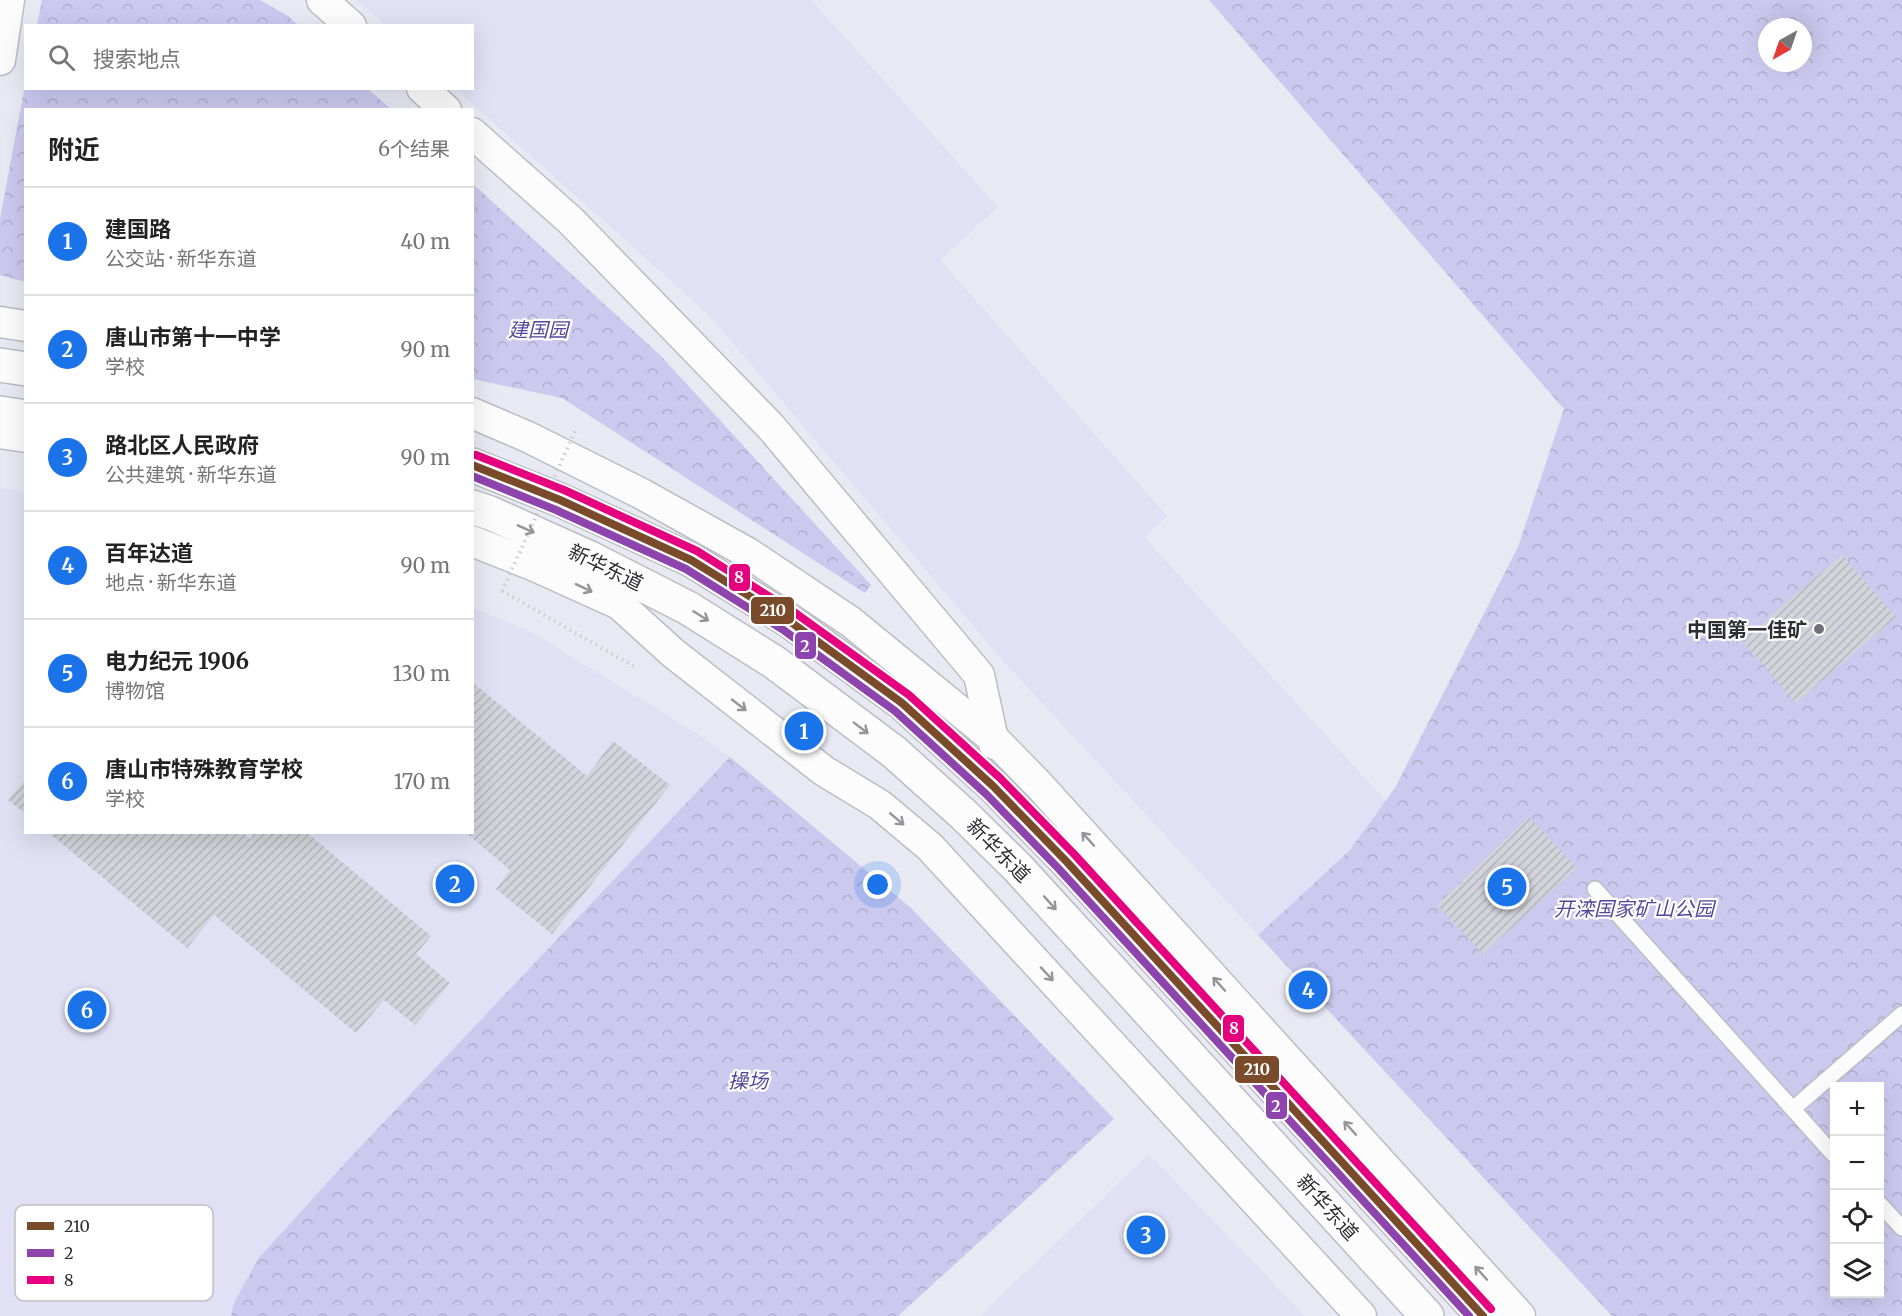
<!DOCTYPE html>
<html lang="zh">
<head>
<meta charset="utf-8">
<style>
	:root { --surface:#fff; --page:#f2f2f2; --text:#222; --muted:#767676; --line:#e0e0e0; --accent:#1a73e8 }
	body { margin:0; font-family:Merriweather,"Noto Sans SC",serif; background:var(--page); color:var(--text) }
	.controls { position:absolute; right:18px; bottom:18px; display:grid; overflow:hidden; border-radius:0px; box-shadow:0 6px 24px #0002 }
	.controls button { width:54px; height:54px; display:grid; place-items:center; padding:0; border:0; border-bottom:2px solid var(--line); background:var(--surface); color:var(--text); font:30px sans-serif }
	.compass { position:absolute; left:1758px; top:18px; width:54px; height:54px; border-radius:50%; background:var(--surface); box-shadow:0 6px 24px #0002; rotate:220deg }
	.you { position:absolute; left:878px; top:885px; width:21px; height:21px; margin:-15px; border:4px solid #fff; border-radius:50%; background:#1a73e8; box-shadow:0 0 0 9px #1a73e833 }
	.badge { display:grid; place-items:center; width:39px; height:39px; border-radius:50%; background:var(--accent); color:#fff; font-size:20px; font-weight:700 }
	.pin { position:absolute; translate:-50% -50%; border:3px solid #fff; box-shadow:0 2px 6px #0006 }
	.list { margin:0; padding:0; list-style:none }
	h2 { display:flex; justify-content:space-between; align-items:center; height:78px; margin:0; padding:0 24px; font-size:26px }
	h2 small { font-size:20px; font-weight:400; color:var(--muted) }
	.list li { display:grid; grid-template-columns:39px 1fr auto; gap:18px; align-items:center; box-sizing:border-box; height:108px; padding:0 24px; border-top:2px solid var(--line) }
	.list b { display:block; font-size:22px; white-space:nowrap }
	.list p { margin:0; font-size:20px; white-space:nowrap; color:var(--muted) }
	.list em { font-size:20px; font-style:normal; color:var(--muted) }
	.icon { flex:none; width:33px; height:33px; fill:none; stroke:currentColor; stroke-width:2; stroke-linecap:round; stroke-linejoin:round }
	.map { position:relative; flex:none; width:1902px; height:1316px; overflow:hidden }
	.search { position:absolute; background:var(--surface); box-shadow:0 6px 24px #0002; left:24px; top:24px; width:450px; height:66px; display:flex; align-items:center; gap:15px; box-sizing:border-box; padding:0 21px; border-radius:0px; color:var(--muted); font-size:22px }
	.panel { position:absolute; background:var(--surface); box-shadow:0 6px 24px #0002; left:24px; top:108px; width:450px; height:726px; border-radius:0px }
	.map>svg:first-child { display:block }
	.built { fill:#e1e0f4 }
	.park { fill:url(#park-crowns); fill-rule:evenodd }
	.building { fill:url(#building-hatch) }
	.lines { fill:none; stroke-linecap:round; stroke-linejoin:round }
	.service-casing { stroke:#bcbcc5; stroke-width:18 }
	.minor-casing { stroke:#bcbcc5; stroke-width:33 }
	.primary-casing { stroke:#bcbcc5; stroke-width:36 }
	.path { stroke:#cccccf; stroke-width:4; stroke-dasharray:1.5 4.5; stroke-linecap:butt }
	.service { stroke:#fcfcfd; stroke-width:15 }
	.minor { stroke:#fcfcfd; stroke-width:30 }
	.primary { stroke:#fcfcfd; stroke-width:33 }
	.path-bridge { stroke:#cccccf; stroke-width:4; stroke-dasharray:1.5 4.5; stroke-linecap:butt }
	.bus-1-casing { stroke:#fff; stroke-width:12 }
	.bus-2-casing { stroke:#fff; stroke-width:12 }
	.bus-3-casing { stroke:#fff; stroke-width:12 }
	.bus-1 { stroke:#7a4b2a; stroke-width:8 }
	.bus-2 { stroke:#8e44ad; stroke-width:8 }
	.bus-3 { stroke:#e5007d; stroke-width:8 }
	.oneway { stroke:#959599 }
	.poi-dot { fill:#6f6f78; stroke:#fff; stroke-width:2 }
	.labels { text-anchor:middle; dominant-baseline:central; stroke-width:4.5; stroke-linejoin:round; paint-order:stroke }
	.park-label { font-size:20px; font-style:italic; fill:#544699; stroke:#fff }
	.street-label { font-size:20px; fill:#2e2e35; stroke:#fff }
	.poi-label { font-size:20px; font-weight:bold; fill:#2e2e35; stroke:#fff; text-anchor:end }
	.key { fill:#fff; stroke:#c0c0c2; stroke-width:1.5 }
	.key-label { font-size:16px; fill:#2e2e35 }
	.line-badge { stroke:#fff; stroke-width:2 }
	.badge-label { font-size:16px; text-anchor:middle; font-weight:bold; fill:#fff }
</style>
</head>
<body>
<div class="map">
<svg width="1902" height="1316" viewBox="0 0 1902 1316">
	<defs>
		<pattern id="park-crowns" width="20" height="18" patternUnits="userSpaceOnUse" patternTransform="scale(1.5)"><rect width="20" height="18" fill="#cbc9ee"/><path d="M2 6a3 3 0 1 1 6 0M12 15a3 3 0 1 1 6 0" fill="none" stroke="#afadcd"/></pattern>
		<pattern id="building-hatch" width="6" height="6" patternUnits="userSpaceOnUse" patternTransform="scale(1.5)"><rect width="6" height="6" fill="#d3d3db"/><path d="M-1 1l2-2M0 6l6-6M5 7l2-2" fill="none" stroke="#b5b5bd"/></pattern>
	</defs>
	<rect width="100%" height="100%" fill="#e9e9f4"/>
	<path class="built" d="M357,0H811L998,207L940,260L1167,516L1144,537L1386,801L1395,788L1518,547L1564,408L1902,485L1349,851L1258,935L1005,663L708,314L456,89L472,88V26L385,25Z
		M0,488L25,492L26,832H472L473,608L528,630L696,733L730,757L911,908L1114,1119L898,1316H0Z
		M1149,1154L1305,1316H980Z"/>
	<path class="park" d="M42,0H260L288,16L298,25H37Z
		M1209,0H1902V1316H1612L1258,935L1350,850L1395,788L1518,547L1564,409ZM1767,27H1803V63H1767ZM1834,1086H1880V1294H1834Z
		M25,85L26,88L368,89L391,109L26,110L25,282L0,275V219Z
		M473,184L660,355L871,585L865,593L562,398L473,379Z
		M730,757L911,908L1114,1119L898,1316H231L234,1303L258,1259L347,1161Z"/>
	<path class="building" d="M1842,555L1896,617L1796,703L1742,641Z
		M472,682L587,776L613,741L670,785L552,934L496,889L510,870L465,832H472Z
		M26,779V814L8,800Z
		M1529,817L1577,868L1483,954L1437,905Z
		M48,832H242L250,839L255,832H306L431,936L416,954L450,983L415,1025L384,1000L356,1033L214,915L187,948Z"/>
	<g class="lines">
		<g class="service-casing">
			<path id="service" d="M1595,889L1834,1155
				M1793,1109L1902,1014
				M1880,1204L1902,1228"/>
		</g>
		<g class="minor-casing">
			<path id="minor" d="M322,0L351,26
				M0,60L9,0
				M422,88L446,110
				M472,133L570,220L771,427L979,675L994,744
				M0,322L26,326
				M472,413L528,437L642,494L748,553L851,622L995,740L1039,785L1520,1316
				M0,433L26,437
				M472,541L535,566L619,604L673,653L824,771L880,805L930,847L1361,1316"/>
		</g>
		<g class="primary-casing">
			<path id="primary" d="M0,365L26,369
				M0,413L26,417
				M472,465L560,500L691,560L788,620L902,703L993,786L1066,861L1483,1316
				M472,507L490,513L590,558L688,608L774,662L894,752L963,814L1018,868L1427,1316"/>
		</g>
		<path class="path" d="M502,591L635,667"/>
		<use href="#service" class="service"/>
		<use href="#minor" class="minor"/>
		<use href="#primary" class="primary"/>
		<path class="path-bridge" d="M502,591L577,427"/>
		<g class="bus-1-casing">
			<path id="bus-1" d="M472,465L560,500L691,560L788,620L902,703L993,786L1066,861L1483,1316"/>
		</g>
		<g class="bus-2-casing">
			<path id="bus-2" d="M472,476L556,510L686,569L782,629L895,711L986,794L1058,868L1469,1316"/>
		</g>
		<g class="bus-3-casing">
			<path id="bus-3" d="M476,455L564,490L697,551L794,612L909,695L1000,778L1074,854L1491,1309"/>
		</g>
		<use href="#bus-1" class="bus-1"/>
		<use href="#bus-2" class="bus-2"/>
		<use href="#bus-3" class="bus-3"/>
	</g>
	<defs><path id="oneway-shaft" d="M-6 0H5M1.5-3L5.5 0L1.5 3" fill="none" stroke-width="1.6" stroke-linecap="round" stroke-linejoin="round" transform="scale(1.5)"/></defs>
	<g class="oneway">
		<use href="#oneway-shaft" transform="translate(526 529) rotate(24)"/>
		<use href="#oneway-shaft" transform="translate(584 588) rotate(25)"/>
		<use href="#oneway-shaft" transform="translate(701 616) rotate(32)"/>
		<use href="#oneway-shaft" transform="translate(739 705) rotate(38)"/>
		<use href="#oneway-shaft" transform="translate(861 728) rotate(37)"/>
		<use href="#oneway-shaft" transform="translate(897 819) rotate(40)"/>
		<use href="#oneway-shaft" transform="translate(1088 839) rotate(-132)"/>
		<use href="#oneway-shaft" transform="translate(1050 903) rotate(48)"/>
		<use href="#oneway-shaft" transform="translate(1047 974) rotate(47)"/>
		<use href="#oneway-shaft" transform="translate(1219 984) rotate(-132)"/>
		<use href="#oneway-shaft" transform="translate(1350 1128) rotate(-132)"/>
		<use href="#oneway-shaft" transform="translate(1481 1273) rotate(-132)"/>
	</g>
	<circle class="poi-dot" cx="1819" cy="629" r="6"/>
	<g class="labels">
		<g class="park-label">
			<text x="538" y="329">建国园</text>
			<text x="1634" y="908">开滦国家矿山公园</text>
			<text x="748" y="1080">操场</text>
		</g>
		<g class="street-label">
			<text transform="translate(606 567) rotate(26)">新华东道</text>
			<text transform="translate(999 850) rotate(45)">新华东道</text>
			<text transform="translate(1328 1207) rotate(48)">新华东道</text>
		</g>
		<g class="poi-label">
			<text x="1807" y="629">中国第一佳矿</text>
		</g>
	</g>
	<rect x="15" y="1205" width="198" height="96" rx="9" class="key"/>
	<rect x="27" y="1222" width="27" height="8" fill="#7a4b2a"/>
	<rect x="27" y="1249" width="27" height="8" fill="#8e44ad"/>
	<rect x="27" y="1276" width="27" height="8" fill="#e5007d"/>
	<g class="key-label">
		<text x="64" y="1232">210</text>
		<text x="64" y="1259">2</text>
		<text x="64" y="1286">8</text>
	</g>
	<g class="line-badge">
		<rect x="728" y="563" width="23" height="29" rx="6" fill="#e5007d"/>
		<rect x="750" y="596" width="45" height="29" rx="6" fill="#7a4b2a"/>
		<rect x="794" y="631" width="23" height="29" rx="6" fill="#8e44ad"/>
		<rect x="1222" y="1014" width="23" height="29" rx="6" fill="#e5007d"/>
		<rect x="1234" y="1055" width="46" height="29" rx="6" fill="#7a4b2a"/>
		<rect x="1265" y="1091" width="23" height="29" rx="6" fill="#8e44ad"/>
	</g>
	<g class="badge-label">
		<text x="739" y="583">8</text>
		<text x="773" y="616">210</text>
		<text x="805" y="652">2</text>
		<text x="1234" y="1034">8</text>
		<text x="1257" y="1075">210</text>
		<text x="1276" y="1112">2</text>
	</g>
</svg>
<div class="controls">
<button>+</button>
<button>−</button>
<button><svg class="icon" aria-label="locate" viewBox="0 0 24 24"><circle cx="12" cy="12" r="6"/><path d="M12 2v4M12 18v4M2 12h4M18 12h4"/></svg></button>
<button><svg class="icon" aria-label="layers" viewBox="0 0 24 24"><path d="M12 4l9 5-9 5-9-5zM3 14l9 5 9-5"/></svg></button>
</div>
<svg class="compass" viewBox="-18 -18 36 36"><path d="M0-13l5 13h-10z" fill="#e53935"/><path d="M0 13l5-13h-10z" fill="#767676"/></svg>
<div class="you"></div>
<div class="pin badge" style="left:804px;top:731px">1</div>
<div class="pin badge" style="left:455px;top:884px">2</div>
<div class="pin badge" style="left:1146px;top:1235px">3</div>
<div class="pin badge" style="left:1308px;top:990px">4</div>
<div class="pin badge" style="left:1507px;top:887px">5</div>
<div class="pin badge" style="left:87px;top:1010px">6</div>
<div class="search"><svg class="icon" aria-label="search" viewBox="0 0 24 24"><circle cx="10" cy="10" r="6"/><path d="M15 15l6 6"/></svg>搜索地点</div>
<section class="panel">
<h2>附近<small>6个结果</small></h2>
<ul class="list">
<li><span class="badge">1</span><div><b>建国路</b><p>公交站 · 新华东道</p></div><em>40 m</em></li>
<li><span class="badge">2</span><div><b>唐山市第十一中学</b><p>学校</p></div><em>90 m</em></li>
<li><span class="badge">3</span><div><b>路北区人民政府</b><p>公共建筑 · 新华东道</p></div><em>90 m</em></li>
<li><span class="badge">4</span><div><b>百年达道</b><p>地点 · 新华东道</p></div><em>90 m</em></li>
<li><span class="badge">5</span><div><b>电力纪元 1906</b><p>博物馆</p></div><em>130 m</em></li>
<li><span class="badge">6</span><div><b>唐山市特殊教育学校</b><p>学校</p></div><em>170 m</em></li>
</ul>
</section>
</div>
</body>
</html>
